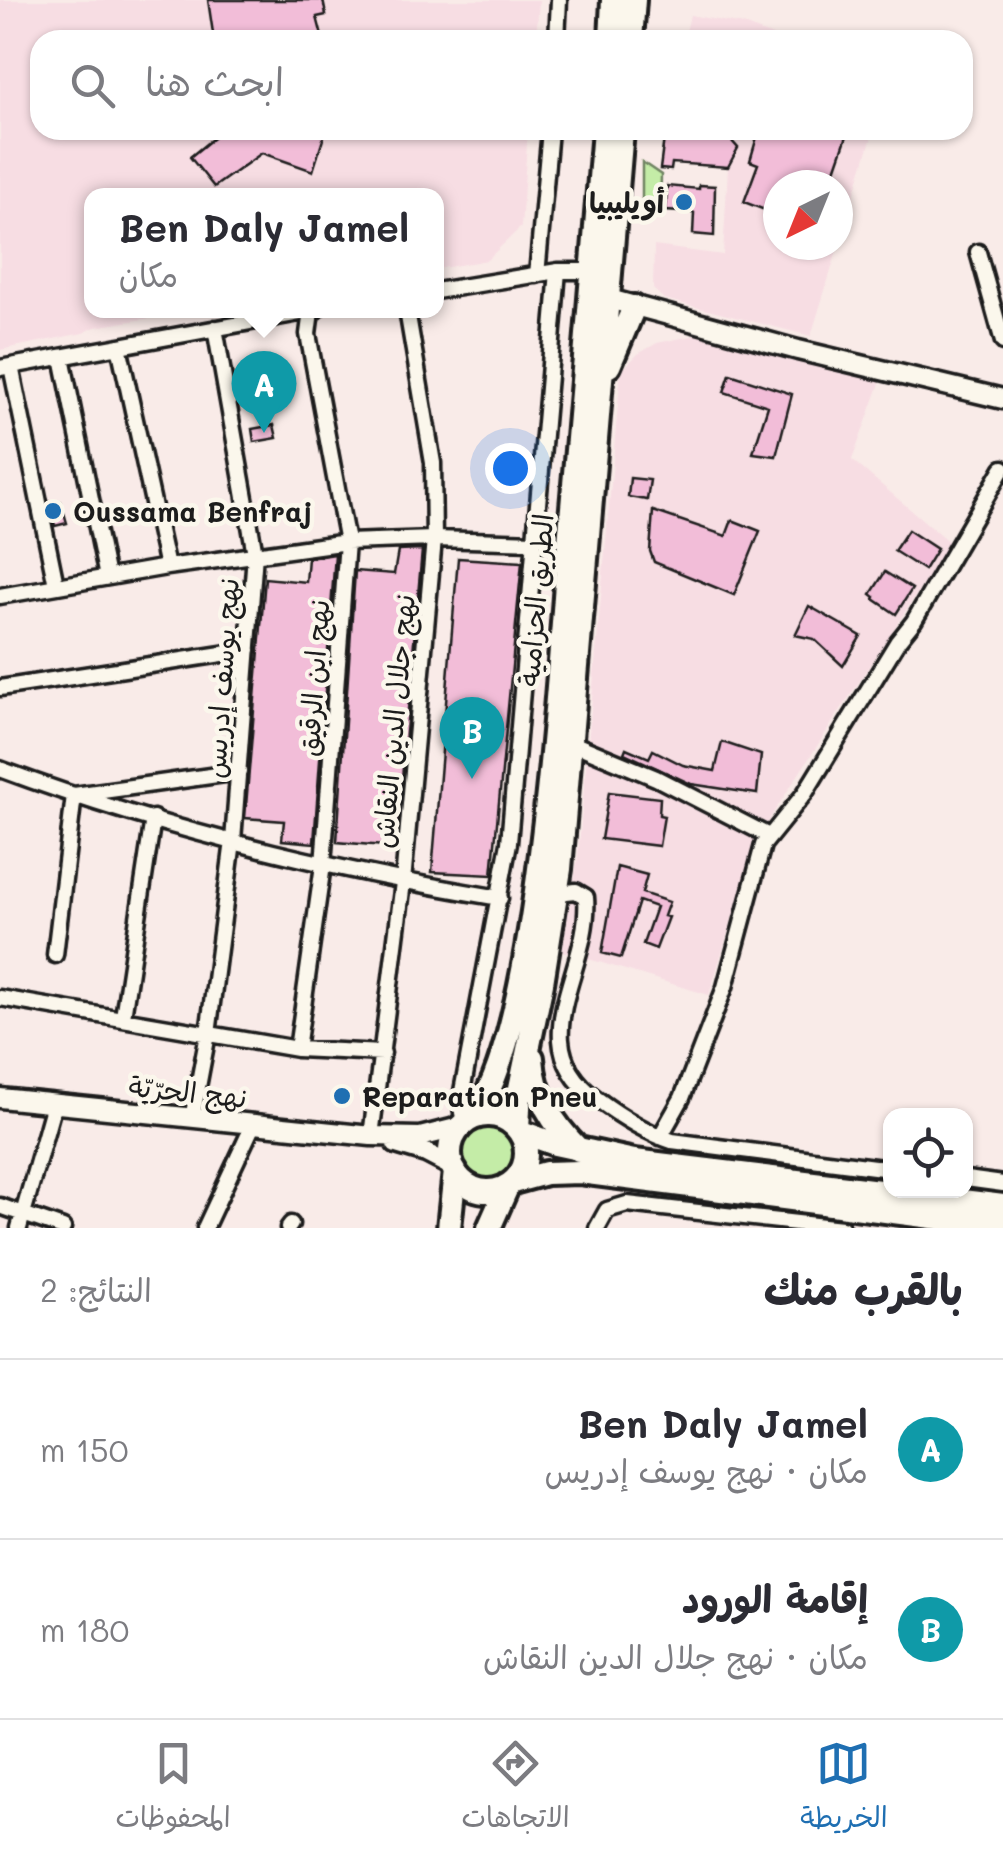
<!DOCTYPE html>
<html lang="ar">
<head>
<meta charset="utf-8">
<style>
	:root { --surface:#fff; --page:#f2f2f3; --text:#2b2b33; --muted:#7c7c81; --line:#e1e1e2; --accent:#1f6fb2 }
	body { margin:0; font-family:Mali,"Playpen Sans Arabic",sans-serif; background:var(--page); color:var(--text); direction:rtl }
	.controls { position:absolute; right:30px; bottom:30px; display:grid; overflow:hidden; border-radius:20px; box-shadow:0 2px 8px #0004 }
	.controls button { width:90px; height:90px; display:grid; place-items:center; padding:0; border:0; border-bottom:2px solid var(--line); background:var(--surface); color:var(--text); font:50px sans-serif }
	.compass { position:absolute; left:763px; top:170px; width:90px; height:90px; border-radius:50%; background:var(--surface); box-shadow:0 2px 8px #0004; rotate:223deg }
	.you { position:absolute; left:510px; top:468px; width:35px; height:35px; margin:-25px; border:8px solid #fff; border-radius:50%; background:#1a73e8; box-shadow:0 0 0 15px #1a73e833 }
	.badge { display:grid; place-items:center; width:65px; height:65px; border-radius:50%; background:var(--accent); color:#fff; font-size:32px; font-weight:700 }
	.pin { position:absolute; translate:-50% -82px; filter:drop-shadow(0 2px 5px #0008) }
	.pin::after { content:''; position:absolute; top:52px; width:35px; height:30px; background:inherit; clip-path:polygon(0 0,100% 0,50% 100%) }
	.popup { position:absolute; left:84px; top:188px; width:360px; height:130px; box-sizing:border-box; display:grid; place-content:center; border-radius:20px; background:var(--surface); filter:drop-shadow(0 2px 8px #0005); font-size:32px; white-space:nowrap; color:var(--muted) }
	.popup b { font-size:38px; color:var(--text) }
	.popup::after { content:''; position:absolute; left:50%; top:100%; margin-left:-20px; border:20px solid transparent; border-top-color:var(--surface) }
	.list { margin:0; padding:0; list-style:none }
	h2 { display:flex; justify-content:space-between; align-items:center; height:130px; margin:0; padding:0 40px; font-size:42px }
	h2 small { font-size:32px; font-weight:400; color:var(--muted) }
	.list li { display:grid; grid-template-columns:65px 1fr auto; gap:30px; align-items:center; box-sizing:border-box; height:180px; padding:0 40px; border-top:2px solid var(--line) }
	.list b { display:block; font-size:38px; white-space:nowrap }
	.list p { margin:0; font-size:32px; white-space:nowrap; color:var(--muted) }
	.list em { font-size:32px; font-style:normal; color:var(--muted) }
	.icon { flex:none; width:55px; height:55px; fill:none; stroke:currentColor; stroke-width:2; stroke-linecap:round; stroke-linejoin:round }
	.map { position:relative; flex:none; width:1003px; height:1228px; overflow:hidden; direction:ltr }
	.search { position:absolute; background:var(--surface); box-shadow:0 2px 8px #0004; left:30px; right:30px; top:30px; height:110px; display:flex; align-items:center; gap:25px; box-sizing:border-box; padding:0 35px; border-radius:30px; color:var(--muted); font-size:38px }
	.sheet { height:490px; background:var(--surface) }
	nav { display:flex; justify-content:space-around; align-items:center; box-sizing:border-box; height:140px; border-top:2px solid var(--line); background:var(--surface); font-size:28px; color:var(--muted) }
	nav a { display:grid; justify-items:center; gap:5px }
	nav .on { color:var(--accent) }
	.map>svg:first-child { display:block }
	.built { fill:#f7dde3; fill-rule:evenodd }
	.green { fill:#c4eca7; stroke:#708462; stroke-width:2.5 }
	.building { fill:#f2bdd8; stroke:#1c1c1c; stroke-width:2.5 }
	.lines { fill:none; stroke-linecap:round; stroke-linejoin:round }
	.minor-casing { stroke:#1c1c1c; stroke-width:21 }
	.tertiary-casing { stroke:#1c1c1c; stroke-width:25 }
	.secondary-casing { stroke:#1c1c1c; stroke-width:25 }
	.trunk-casing { stroke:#1c1c1c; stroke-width:30 }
	.minor { stroke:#fbf7ec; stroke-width:14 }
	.tertiary { stroke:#fbf7ec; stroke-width:18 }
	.secondary { stroke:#fbf7ec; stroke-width:18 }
	.trunk { stroke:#fbf7ec; stroke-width:22 }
	.poi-dot { fill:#1f6fb2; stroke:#fbf7ec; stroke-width:4 }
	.labels { text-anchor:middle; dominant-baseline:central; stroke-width:9; stroke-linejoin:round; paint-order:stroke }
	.poi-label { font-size:28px; font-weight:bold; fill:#1c1c1c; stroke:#fbf7ec; text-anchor:start }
	.street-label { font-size:28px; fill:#1c1c1c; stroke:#fbf7ec }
</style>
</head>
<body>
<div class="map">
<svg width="1003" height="1228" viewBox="0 0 1003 1228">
	<rect width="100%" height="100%" fill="#f9ebe8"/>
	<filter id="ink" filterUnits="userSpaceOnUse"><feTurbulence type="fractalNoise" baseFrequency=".01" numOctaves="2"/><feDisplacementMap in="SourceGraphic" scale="20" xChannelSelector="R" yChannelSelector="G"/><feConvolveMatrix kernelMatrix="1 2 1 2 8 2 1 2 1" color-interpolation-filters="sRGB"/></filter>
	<g filter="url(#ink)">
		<path class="built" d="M0,0H539L536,40H40V130H528L521,227L487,260L437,269L436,195H91V310L192,311L95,327L83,333L0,350Z
			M690,15L743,25L784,40H684Z
			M722,130H874L811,336L664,299L653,289L654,246L723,255L728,167L738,148ZM778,185H838V245H778Z
			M697,335L882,378L852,460L950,543L770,818L752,854L709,995L562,951L578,856L621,371L638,354L657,343Z"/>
		<path class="green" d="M642,162L661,175L660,214L642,224Z
			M461 1152a26 26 0 1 1 52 0a26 26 0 1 1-52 0Z"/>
		<path class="building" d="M208,0H323L326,15L317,17L323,40H214Z
			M223,130H311L324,136L313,171L262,153L214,187L190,157Z
			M665,130H722L738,148L728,167L672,163L671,170L660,169Z
			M759,130H849L830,185H778V215L744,202L758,164L750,161Z
			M699,185L715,186L714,236L693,234L694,213L666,211L667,186L699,189Z
			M730,374L792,394L776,456L753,453L768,406L724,392Z
			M274,425L277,438L254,442L252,429Z
			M630,478L650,480L647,500L628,497Z
			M61,502L67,523L55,526L50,504Z
			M653,511L726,536L732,520L760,531L734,595L654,562L650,551Z
			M908,530L937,549L924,570L894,551Z
			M422,550L396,847L337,842L355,571L394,574L398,551Z
			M335,554L314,843L282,840L284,821L245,818L265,578L306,582L308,558Z
			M458,558L522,562L492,875L432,872Z
			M885,572L912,589L896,614L874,599L875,597L871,594Z
			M809,606L861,636L843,666L814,639L795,635Z
			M722,742L761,755L757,794L691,784L624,753L626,748L649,758L653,750L683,765L715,771Z
			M609,792L660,798L659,815L664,816L659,846L601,839Z
			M617,867L647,875L642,893L669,902L664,916L668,917L656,949L643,944L656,907L639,901L621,958L602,953Z"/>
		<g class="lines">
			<g class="minor-casing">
				<path id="minor" d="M557,40L559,0
					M978,252L1003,342
					M537,275L550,130
					M436,291L558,271H593
					M119,346L167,567
					M62,357L107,577
					M11,366L56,585
					M0,368L316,310
					M0,596L167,567L347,542L434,539L535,542
					M0,688L248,650
					M572,743L656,778L769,836
					M0,769C161,829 330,870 500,898
					M557,893L576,891L586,897C592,970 519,1042 597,1099C620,1116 645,1132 672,1141L890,1169
					M55,955L74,795L239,772
					M0,998L297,1049L383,1053
					M123,1017L153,818
					M297,1049L323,865L347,542L308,334L311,311
					M192,1119L208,1034L233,841L255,554L215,328
					M464,1123L460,1102L509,843L558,271
					M371,1136L403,882L434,539L433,463L407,310
					M660,1137L682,1098L725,987L763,845L805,793L898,641L914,621L1003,468
					M966,1179L1003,1184
					M0,1206L63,1228
					M19,1228L54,1104
					M205,1228L253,1125
					M288,1228L291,1224
					M597,1228L607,1210L627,1204L842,1228"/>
			</g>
			<g class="tertiary-casing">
				<path id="tertiary" d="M609,299L798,350L1003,399"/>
			</g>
			<g class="secondary-casing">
				<path id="secondary" d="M0,1098L371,1136L420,1137L460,1127
					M396,1144L426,1153L453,1167"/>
			</g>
			<g class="trunk-casing">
				<path id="trunk" d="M611,40L613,0
					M631,40L634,0
					M609,366L634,307
					M532,1058C534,1095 553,1124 579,1150
					M450 1153a38 38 0 1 1 76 0a38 38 0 1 1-76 0Z
					M467,1121C539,1066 561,635 570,531C582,397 593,264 604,130
					M518,1129L520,1088L542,983L560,869L622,130
					M519,1131L555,1144L634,1161L1003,1206
					M513,1182L546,1173L580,1172L1003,1226
					M449,1228L455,1171
					M489,1228L508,1185"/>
			</g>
			<use href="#minor" class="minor"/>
			<use href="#tertiary" class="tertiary"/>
			<use href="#secondary" class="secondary"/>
			<use href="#trunk" class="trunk"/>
		</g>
	</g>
	<g class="poi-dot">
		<circle cx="684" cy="202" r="10"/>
		<circle cx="53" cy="511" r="10"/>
		<circle cx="342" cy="1096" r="10"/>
	</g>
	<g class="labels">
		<g class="poi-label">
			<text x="664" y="202" text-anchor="end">أويليبيا</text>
			<text x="73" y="511">Oussama Benfraj</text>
			<text x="362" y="1096">Reparation Pneu</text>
		</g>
		<g class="street-label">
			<text transform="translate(535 600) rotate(-85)">الطريق الحزامية</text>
			<text transform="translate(221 678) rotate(-86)">نهج يوسف إدريس</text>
			<text transform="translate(313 678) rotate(-86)">نهج ابن الرقيق</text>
			<text transform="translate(393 721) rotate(-85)">نهج جلال الدين النقاش</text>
			<text transform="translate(188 1091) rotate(6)">نهج الحرّيّة</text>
		</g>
	</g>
</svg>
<div class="controls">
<button><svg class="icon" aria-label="locate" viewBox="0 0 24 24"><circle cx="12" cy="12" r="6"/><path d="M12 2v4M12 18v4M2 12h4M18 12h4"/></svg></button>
</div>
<svg class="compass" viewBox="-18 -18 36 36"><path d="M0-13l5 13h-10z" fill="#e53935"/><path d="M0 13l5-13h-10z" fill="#7c7c81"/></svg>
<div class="you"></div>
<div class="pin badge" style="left:264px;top:433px;background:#0f9aa8">A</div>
<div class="popup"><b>Ben Daly Jamel</b>مكان</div>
<div class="pin badge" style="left:472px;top:779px;background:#0f9aa8">B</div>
<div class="search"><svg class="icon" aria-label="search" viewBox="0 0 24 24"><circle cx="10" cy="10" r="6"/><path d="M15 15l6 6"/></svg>ابحث هنا</div>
</div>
<section class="sheet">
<h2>بالقرب منك<small>النتائج: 2</small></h2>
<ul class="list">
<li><span class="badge" style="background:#0f9aa8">A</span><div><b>Ben Daly Jamel</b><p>مكان · نهج يوسف إدريس</p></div><em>150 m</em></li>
<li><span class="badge" style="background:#0f9aa8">B</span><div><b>إقامة الورود</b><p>مكان · نهج جلال الدين النقاش</p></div><em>180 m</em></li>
</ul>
</section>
<nav>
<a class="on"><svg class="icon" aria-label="map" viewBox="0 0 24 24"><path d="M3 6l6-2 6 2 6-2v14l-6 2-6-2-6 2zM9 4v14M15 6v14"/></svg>الخريطة</a>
<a><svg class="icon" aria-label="directions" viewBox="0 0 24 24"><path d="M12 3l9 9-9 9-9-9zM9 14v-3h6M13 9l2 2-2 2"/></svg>الاتجاهات</a>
<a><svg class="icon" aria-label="saved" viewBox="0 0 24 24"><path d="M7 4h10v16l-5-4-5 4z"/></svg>المحفوظات</a>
</nav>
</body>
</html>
